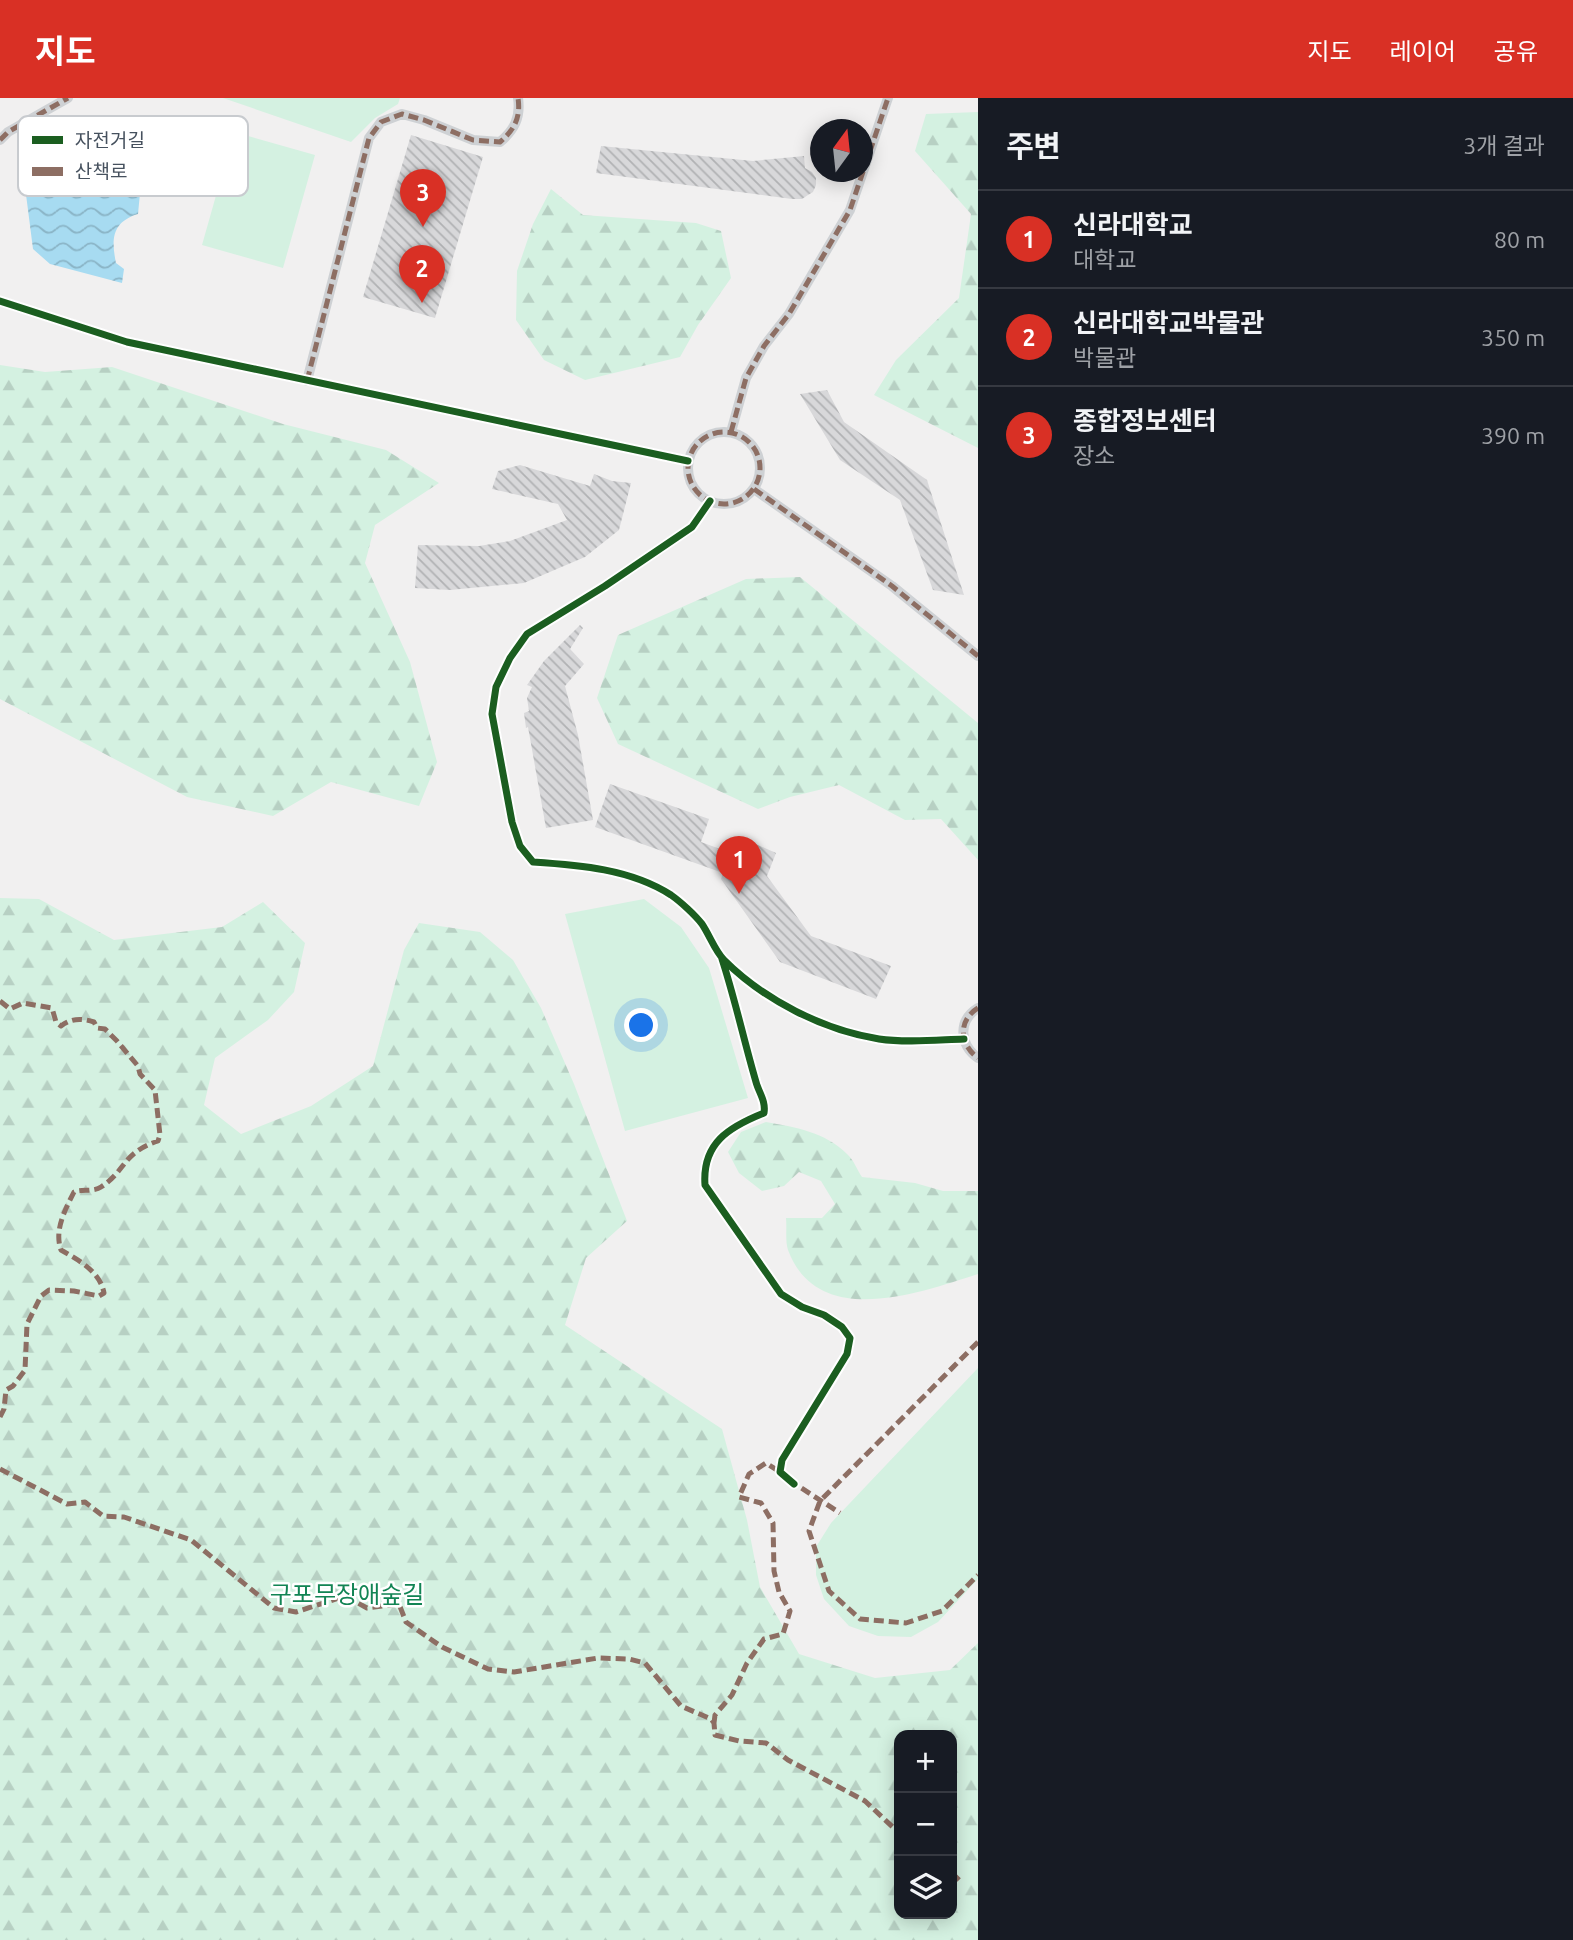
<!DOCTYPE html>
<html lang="ko">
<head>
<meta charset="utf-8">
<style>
	:root { --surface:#171b24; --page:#242831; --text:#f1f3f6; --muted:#9ea1a6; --line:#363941; --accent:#d93025 }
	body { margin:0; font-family:Ubuntu,"Noto Sans KR",sans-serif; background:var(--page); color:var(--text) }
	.controls { position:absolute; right:21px; bottom:21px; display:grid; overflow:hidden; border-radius:14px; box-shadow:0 4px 18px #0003 }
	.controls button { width:63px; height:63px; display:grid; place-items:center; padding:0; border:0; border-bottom:2px solid var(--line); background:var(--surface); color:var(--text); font:35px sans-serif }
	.compass { position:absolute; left:810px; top:21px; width:63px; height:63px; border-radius:50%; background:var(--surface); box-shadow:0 4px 18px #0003; rotate:15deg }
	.you { position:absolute; left:642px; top:928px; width:24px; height:24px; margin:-18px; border:5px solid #fff; border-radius:50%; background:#1a73e8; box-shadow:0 0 0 10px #1a73e833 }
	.badge { display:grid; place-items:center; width:46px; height:46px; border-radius:50%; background:var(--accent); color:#fff; font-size:23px; font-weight:700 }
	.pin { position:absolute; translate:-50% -58px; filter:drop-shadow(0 2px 4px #0008) }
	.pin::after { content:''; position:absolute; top:37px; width:24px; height:21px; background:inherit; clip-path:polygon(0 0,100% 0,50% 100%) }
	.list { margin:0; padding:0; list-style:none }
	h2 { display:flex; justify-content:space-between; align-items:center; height:91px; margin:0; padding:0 28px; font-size:30px }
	h2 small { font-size:23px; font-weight:400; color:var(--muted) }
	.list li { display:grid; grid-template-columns:46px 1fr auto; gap:21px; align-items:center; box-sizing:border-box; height:98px; padding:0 28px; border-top:2px solid var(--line) }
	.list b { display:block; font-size:26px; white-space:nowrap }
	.list p { margin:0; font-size:23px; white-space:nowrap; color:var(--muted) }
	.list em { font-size:23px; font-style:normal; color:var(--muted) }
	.icon { flex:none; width:38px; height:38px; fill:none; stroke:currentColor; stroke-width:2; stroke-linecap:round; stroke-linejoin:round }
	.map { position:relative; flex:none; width:978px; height:1842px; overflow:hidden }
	header { display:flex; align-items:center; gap:42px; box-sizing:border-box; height:98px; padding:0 35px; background:var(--accent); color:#fff }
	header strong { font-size:33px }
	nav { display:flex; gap:38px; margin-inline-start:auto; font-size:24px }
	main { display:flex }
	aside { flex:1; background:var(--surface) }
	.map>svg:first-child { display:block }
	.forest { fill:url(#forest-firs); fill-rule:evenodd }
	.pitch { fill:#d4f1e1 }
	.water { fill:url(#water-waves) }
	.building { fill:url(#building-back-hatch) }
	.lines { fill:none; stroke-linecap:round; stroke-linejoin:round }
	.street { stroke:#ced1d4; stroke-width:10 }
	.quiet { stroke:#8d6e63; stroke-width:5; stroke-dasharray:10 5; stroke-linecap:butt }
	.cycleway-casing { stroke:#fff; stroke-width:11 }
	.cycleway { stroke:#1b5e20; stroke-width:7 }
	.labels { text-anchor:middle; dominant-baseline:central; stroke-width:5; stroke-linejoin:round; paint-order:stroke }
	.park-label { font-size:24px; fill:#128454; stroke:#fff }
	.key { fill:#fff; stroke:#c8cbcf; stroke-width:2 }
	.key-label { font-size:19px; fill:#46515e }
</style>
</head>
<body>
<header>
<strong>지도</strong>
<nav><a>지도</a><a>레이어</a><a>공유</a></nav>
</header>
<main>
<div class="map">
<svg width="978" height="1842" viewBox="0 0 978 1842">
	<defs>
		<pattern id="forest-firs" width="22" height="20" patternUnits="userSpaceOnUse" patternTransform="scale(1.75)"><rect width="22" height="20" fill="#d4f1e1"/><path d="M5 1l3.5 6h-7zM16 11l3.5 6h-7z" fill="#b7d0c3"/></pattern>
		<pattern id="water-waves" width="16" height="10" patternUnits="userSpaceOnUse" patternTransform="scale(1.75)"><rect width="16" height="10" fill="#a7dbf1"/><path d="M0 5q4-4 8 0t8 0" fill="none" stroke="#8ab4c6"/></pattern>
		<pattern id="building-back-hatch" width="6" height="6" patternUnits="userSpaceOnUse" patternTransform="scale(1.75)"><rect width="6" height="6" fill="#d8d8da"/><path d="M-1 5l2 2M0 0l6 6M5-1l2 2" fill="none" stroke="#b1b2b4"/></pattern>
	</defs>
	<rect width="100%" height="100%" fill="#f1f0f0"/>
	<path class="forest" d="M978,14V350L874,297L896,262L959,200L971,116L915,53L926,16Z
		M551,91L583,117L696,125L721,133L731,180L698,227L680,259L585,282L544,262L516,222L517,173L533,126Z
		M0,267L45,274L112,269L283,326L386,352L439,385L375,427L365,465L410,564L437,664L419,708L331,684L273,718L187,699L0,601Z
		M800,479L978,625V762L941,721L905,722L839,687L790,699L758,711L618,646L597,600L618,537L746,481Z
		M0,800L39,801L114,842L222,829L263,804L305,845L294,894L268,922L215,960L204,1007L241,1036L311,1008L373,968L404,852L419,825L480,834L513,862L541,910L574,986L627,1123L586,1160L565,1227L722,1331L747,1422L760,1489L799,1556L875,1580L950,1572L978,1545V1842H0ZM899,1637H952V1816H899Z
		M766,1024C795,1029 825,1034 847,1056C854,1062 857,1072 862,1079L915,1085L943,1093H978V1176C919,1195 818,1232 788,1152C785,1143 787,1130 786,1120H822L835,1106L821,1083L799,1074L784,1088L762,1093L739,1075L728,1054L741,1034Z"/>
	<path class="pitch" d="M223,0H400L398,6L375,20L351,44Z
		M234,34L315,57L283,170L202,147Z
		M644,801L681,829L709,870L748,1000L625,1033L565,816Z
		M978,1270V1481L938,1524L911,1539L878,1538L849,1528L824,1501L816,1477V1449L831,1425Z"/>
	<path class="water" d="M96,18L108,21L111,31L104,39L100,59C108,69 119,77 133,77L141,85L138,116C112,124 111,141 116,165L124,171L122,185L50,166L33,151L23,73C31,42 70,31 96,18Z"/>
	<path class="building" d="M411,37L483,59L435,220L363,199Z
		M601,48L753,63L804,58L805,70L812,74L816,80V87L813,94L808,97L802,101H792L596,75Z
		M827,292L844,324L927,382L964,497L933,492L900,402L840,362L800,296Z
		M520,367L590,388L594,376L612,383L631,385L619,432L585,459L524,485L450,492L415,490L418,447L479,448L510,443L567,422L558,406L492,391L498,373Z
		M580,527L583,530L570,551L584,566L565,588L578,637L593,722L546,730L528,629L526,630L524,615L529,613L527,600L532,589L527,587L544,563Z
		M610,686L709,721L701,744L731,755L738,738L776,755L767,778L811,838L891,868L876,901L780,864L721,781L723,775L595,729Z"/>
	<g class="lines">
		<path class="street" d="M0,42L8,34L68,0
			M0,203L127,244L688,363
			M307,283L369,40L381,24L402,16L424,22L473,42L500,44C514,32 521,20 518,0
			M688 370a36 36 0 1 1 72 0a36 36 0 1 1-72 0Z
			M731,334L746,280L764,248L789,216L850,112L888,0
			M754,391L892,488L978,558
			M710,403L692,429L605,488L527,536L510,560L496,589L492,616L512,724L520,748L533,764C579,767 631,771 671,797C681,804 695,817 702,826C710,838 715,853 724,862C764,902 823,932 879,941C906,945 936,942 964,941
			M722,861C735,901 744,943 756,984C759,995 766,1003 764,1015C729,1029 702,1045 705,1087L781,1196L802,1209L824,1217L842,1229L850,1240L847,1256L782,1362L780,1374L794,1386
			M978,910C957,923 960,947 978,960"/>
		<path class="quiet" d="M0,42L8,34L68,0
			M307,283L369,40L381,24L402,16L424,22L473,42L500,44C514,32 521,20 518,0
			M688 370a36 36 0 1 1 72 0a36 36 0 1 1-72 0Z
			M731,334L746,280L764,248L789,216L850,112L888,0
			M754,391L892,488L978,558
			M0,903L10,911L23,905L52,910L56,924L61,928C72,920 81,920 94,924L97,930L105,931L117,943L138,968L140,976L155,992L160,1037L158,1043C122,1055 126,1073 101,1089C94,1094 82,1091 74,1094C65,1112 54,1132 61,1152C78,1162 100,1173 104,1195L99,1198L74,1193L49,1192L41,1198L27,1226L25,1272L13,1288L6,1292L4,1311L0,1319
			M978,910C957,923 960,947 978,960
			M978,1244L820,1403L809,1433L829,1493L860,1521L906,1525L942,1513L978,1477
			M0,1371L67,1406L85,1404L103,1418L124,1419L191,1442L274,1510L296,1514L345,1498L367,1510L399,1506L406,1524L442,1549L488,1571L514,1574L598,1560L629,1561L645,1565L681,1608L711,1621L714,1625L715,1637L739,1643L766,1645L788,1662L865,1703L899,1735
			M789,1382L840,1415
			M714,1625L715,1617L732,1597L747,1565L764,1541L783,1536L790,1513L779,1494L774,1473L773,1425L761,1405L739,1399L749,1376L766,1365L780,1374
			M952,1775L960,1783"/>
		<g class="cycleway-casing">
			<path id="cycleway" d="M0,203L127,244L688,363
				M710,403L692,429L605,488L527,536L510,560L496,589L492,616L512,724L520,748L533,764C579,767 631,771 671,797C681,804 695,817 702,826C710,838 715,853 724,862C764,902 823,932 879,941C906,945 936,942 964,941
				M722,861C735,901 744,943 756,984C759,995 766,1003 764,1015C729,1029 702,1045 705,1087L781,1196L802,1209L824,1217L842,1229L850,1240L847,1256L782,1362L780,1374L794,1386"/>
		</g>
		<use href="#cycleway" class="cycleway"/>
	</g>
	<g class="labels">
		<g class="park-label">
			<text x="347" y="1496">구포무장애숲길</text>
		</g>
	</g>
	<rect x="18" y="18" width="230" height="80" rx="10" class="key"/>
	<rect x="32" y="38" width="31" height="8" fill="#1b5e20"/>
	<rect x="32" y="69" width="31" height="9" fill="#8d6e63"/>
	<g class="key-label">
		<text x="75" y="49">자전거길</text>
		<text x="75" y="80">산책로</text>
	</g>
</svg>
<div class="controls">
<button>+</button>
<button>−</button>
<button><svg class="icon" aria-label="layers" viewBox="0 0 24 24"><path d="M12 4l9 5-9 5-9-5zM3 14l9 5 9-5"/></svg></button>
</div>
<svg class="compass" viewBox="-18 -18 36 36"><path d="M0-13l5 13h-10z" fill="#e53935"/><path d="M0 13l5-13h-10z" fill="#9ea1a6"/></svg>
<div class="you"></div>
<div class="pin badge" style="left:739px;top:796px">1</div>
<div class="pin badge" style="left:422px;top:205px">2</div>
<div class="pin badge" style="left:423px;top:129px">3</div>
</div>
<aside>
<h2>주변<small>3개 결과</small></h2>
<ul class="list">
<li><span class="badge">1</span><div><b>신라대학교</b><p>대학교</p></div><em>80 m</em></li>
<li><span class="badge">2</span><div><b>신라대학교박물관</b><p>박물관</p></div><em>350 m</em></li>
<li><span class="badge">3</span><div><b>종합정보센터</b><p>장소</p></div><em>390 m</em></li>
</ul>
</aside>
</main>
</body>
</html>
